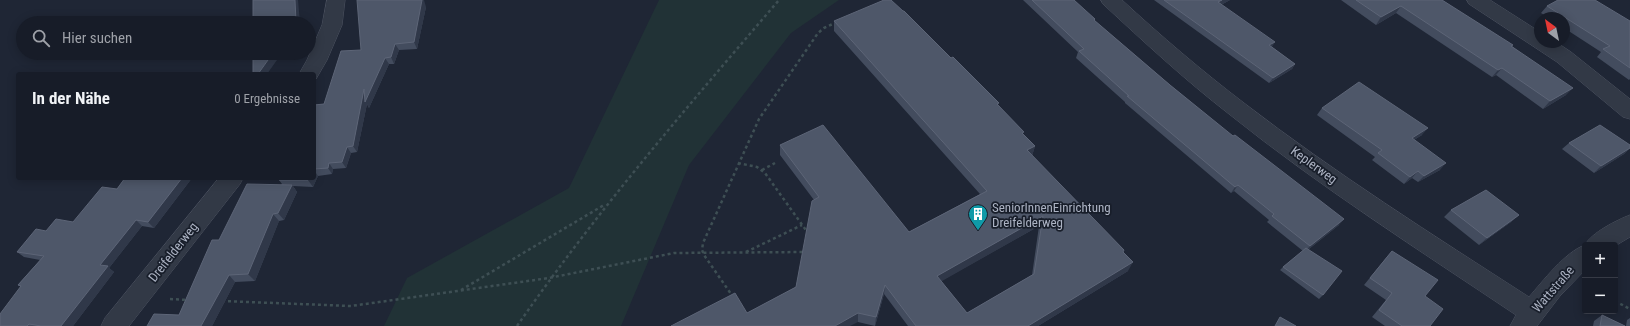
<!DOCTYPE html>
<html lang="de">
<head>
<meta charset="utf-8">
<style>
	:root { --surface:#171c28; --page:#242934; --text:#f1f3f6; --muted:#9ea1a8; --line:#363a45 }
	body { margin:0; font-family:"Roboto Condensed",sans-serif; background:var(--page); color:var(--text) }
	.controls { position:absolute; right:12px; bottom:12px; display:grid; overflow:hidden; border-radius:4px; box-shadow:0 2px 10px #0003 }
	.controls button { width:36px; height:36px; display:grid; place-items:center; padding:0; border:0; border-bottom:1px solid var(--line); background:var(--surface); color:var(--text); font:20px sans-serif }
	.compass { position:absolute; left:1534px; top:12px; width:36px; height:36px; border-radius:50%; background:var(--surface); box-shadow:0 2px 10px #0003; rotate:327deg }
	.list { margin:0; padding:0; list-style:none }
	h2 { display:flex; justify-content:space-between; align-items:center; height:52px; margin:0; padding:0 16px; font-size:17px }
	h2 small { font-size:13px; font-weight:400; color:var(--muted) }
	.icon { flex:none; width:22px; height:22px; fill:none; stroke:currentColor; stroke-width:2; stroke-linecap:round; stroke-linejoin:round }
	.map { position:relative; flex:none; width:1630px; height:326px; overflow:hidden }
	.search { position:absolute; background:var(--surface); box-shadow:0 2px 10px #0003; left:16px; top:16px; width:300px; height:44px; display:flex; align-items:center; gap:10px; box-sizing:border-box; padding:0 14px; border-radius:22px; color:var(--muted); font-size:15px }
	.panel { position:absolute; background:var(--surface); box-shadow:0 2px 10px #0003; left:16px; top:72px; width:300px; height:108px; border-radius:4px }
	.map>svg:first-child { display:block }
	.green { fill:#213236 }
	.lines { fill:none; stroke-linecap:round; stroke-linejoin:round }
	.minor-casing { stroke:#4d5361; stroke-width:1 }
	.path { stroke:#3e4f54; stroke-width:2.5; stroke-dasharray:3 3; stroke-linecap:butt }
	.minor { fill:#323946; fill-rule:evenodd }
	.wall { fill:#434c5e; fill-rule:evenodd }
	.shaded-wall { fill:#303849 }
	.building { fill:#4e5769; stroke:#5d6577; fill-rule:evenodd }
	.labels { text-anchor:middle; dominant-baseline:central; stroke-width:3.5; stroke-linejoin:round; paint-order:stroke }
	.street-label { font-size:13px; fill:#acb3c3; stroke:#181e2a }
	.poi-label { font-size:13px; fill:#acb3c3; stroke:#181e2a; text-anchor:start }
</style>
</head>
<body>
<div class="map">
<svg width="1630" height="326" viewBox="0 0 1630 326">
	<rect width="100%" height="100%" fill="#1f2635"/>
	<path class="green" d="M659,0H839L791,33L689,165L621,326H384L407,278L569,188Z"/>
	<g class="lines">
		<g class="minor-casing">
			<path id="minor" d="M327,0H345L342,25L327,60L316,79L314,80V74H299L307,60L322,25Z
				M1101,0H1122C1161,36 1202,71 1244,103C1335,173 1433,235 1529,297C1543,281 1565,252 1585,245C1591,233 1617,220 1630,215V237L1615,246L1585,245V270L1560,296L1537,326H1510L1516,315C1419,250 1320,187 1229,114C1185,80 1144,42 1103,4Z
				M1467,0H1490L1540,32V42H1556L1571,52L1630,99V119L1623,117L1557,62L1469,4Z
				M219,178H243L240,184L129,326H101L105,318Z"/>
		</g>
		<path class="path" d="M738,163L757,167L765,173L808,233
			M762,170L775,163
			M746,252L802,225
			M461,290L604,205
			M735,296L731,294L704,255L702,250L703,243L759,119L818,33L824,28L835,23
			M170,299L189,300
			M222,301L351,306L549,278L674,253L806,252
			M1615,301L1630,309
			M517,326C597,211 688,106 779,0"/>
		<use href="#minor" class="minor"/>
	</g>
	<path class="wall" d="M1023,0H1074L1095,21L1170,85L1339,225L1309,249L1323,295L1319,299L1280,270L1283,267L1303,251L1267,222L1269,220L1234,191L1231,193L1125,103V102L1076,58L1078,52Z
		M1154,0H1230L1221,5L1272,47L1295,64L1292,69L1269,83Z
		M1341,0H1442L1512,46L1566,95L1543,109L1496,75L1492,77L1396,13L1376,25Z
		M1547,6L1630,21V79L1629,80L1597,57L1601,52L1564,28V18H1549L1541,13Z
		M426,7L417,49L399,50L394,64H389L369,108L367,104L357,152L351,153L346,168L333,169L332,174L318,176L313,187L293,186L297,192L284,220L279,221L255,281L235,282L212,326H147L179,315L219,240L282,184L279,180L314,178V105L324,104L361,50Z
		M834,21L999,106L1023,134L1035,146L1032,156L1123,252L1128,271L1038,326H908L884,294L875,326L858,322L747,313L796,287L814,200L780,155V145L909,232L980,194L834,31ZM1039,226L1032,275L967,313L941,281Z
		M1322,108L1422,135L1414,140L1440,170L1418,182L1412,178L1404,184L1372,160L1375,157L1317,115Z
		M1569,143L1630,145V148L1624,154L1594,173L1562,149Z
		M125,178H192L154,228L142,226L109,268L114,272L73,326H0L21,287L18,285L40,260L24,257L17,252L46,231L73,222L117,189Z
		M1451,210L1519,215L1511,222L1479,245L1444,217Z
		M1392,251L1425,296L1430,326H1385L1372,317L1386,300L1364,285L1386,258Z
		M1602,315L1625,326H1593L1594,321Z
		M1630,318V326H1626L1627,320Z"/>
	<path class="shaded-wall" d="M295,0H298L300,23H296Z
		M422,0H424L426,7L417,49L414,42Z
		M1222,0H1230L1215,8L1218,2Z
		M1401,6L1396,13L1376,25L1381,17Z
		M1275,42L1272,47L1269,45Z
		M395,44L399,50L394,64L391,57Z
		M273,53H282L267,74H258Z
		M385,58L389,64L369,108L367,104L357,152L353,146L364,89Z
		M1295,64L1292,69L1269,83L1273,78Z
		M1502,68L1496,75L1492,77L1498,70Z
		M1573,88L1566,95L1543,109L1550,101Z
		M1428,128L1422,135L1406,145L1412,138Z
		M1035,146L1032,156L1027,150Z
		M347,147L351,153L346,168L342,162Z
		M1630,148L1624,154L1594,173L1601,166Z
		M329,163L333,169L332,174L328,168Z
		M1446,163L1440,170L1418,182L1424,176Z
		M314,170L318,176L313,187L308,180L309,178H314Z
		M1418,171L1412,178L1404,184L1410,177Z
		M182,178H192L154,228L148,222Z
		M292,185L297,192L284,220L278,213Z
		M1238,185L1234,191L1231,193L1235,187Z
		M273,214L279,221L255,281L248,274Z
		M1519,215L1511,222L1479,245L1487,238Z
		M1043,216L1039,226L935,285L937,276Z
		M1344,219L1339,225L1305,252L1310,246Z
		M136,220L142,226L109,268L114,272L73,326H61L100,265Z
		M1133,262L1128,271L1038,326H1028Z
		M229,275L235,282L212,326H201Z
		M885,285L884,294L875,326L876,317Z
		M858,313V322L850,326H835Z"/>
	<path class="building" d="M253,0H295L296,22V23H253Z
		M357,0H422L414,42L395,44L391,57L385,58L365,102L364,89L353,146L347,147L342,162L329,163L328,168L314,169V105L324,104L341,51L361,50Z
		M884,0H891L903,11H904L951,58L953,57L999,103L997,104L1024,132L1022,133L1035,146L1027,150L1124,250L1123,252L1133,262L1028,326H916L885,285L876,317L858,313L835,326H671L735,293L747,313L796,287L812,201L819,197L780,145L823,125L909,232L987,191L834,21ZM1043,216L1034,274L967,313L937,276Z
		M1032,0H1074L1095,19L1094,20L1170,85L1233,136L1235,135L1344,219L1310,246L1272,216L1274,214L1238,185L1235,187L1127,96H1129L1079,51L1084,49Z
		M1164,0H1222L1218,2L1275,42L1269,45L1295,64L1273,78Z
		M1356,0H1442L1513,45L1511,46L1573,88L1550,101L1502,68L1498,70L1401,6L1381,17Z
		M1558,0H1595L1630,21V68L1603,49L1610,46L1547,6Z
		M253,53H273L258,74H253Z
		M1359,82L1428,128L1412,138L1446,163L1424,176L1418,171L1410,177L1378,153L1382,150L1322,108Z
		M1600,125L1630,145V148L1601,166L1569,143Z
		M125,178H182L148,222L136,220L100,265L108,266L61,326H41L29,324L27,326H0V314L21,286L18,285L44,256L17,252L36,229L46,231L56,219L73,222L102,187L117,189Z
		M280,178H309L308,180H279Z
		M247,184L292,185L278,213L273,214L248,274L229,275L201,326H147L154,314L179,315L212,240H219Z
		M1486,190L1519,215L1487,238L1451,210Z
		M1306,248L1342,271L1323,295L1283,267Z
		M1392,251L1438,280L1425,296L1443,309L1430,326H1402L1379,310L1392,293L1370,278Z
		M1602,315L1625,326H1600Z
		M1280,317L1296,326H1275Z"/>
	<defs>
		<g id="building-pin" transform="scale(1)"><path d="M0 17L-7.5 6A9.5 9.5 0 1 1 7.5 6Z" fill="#0f9aa8" stroke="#181e2a"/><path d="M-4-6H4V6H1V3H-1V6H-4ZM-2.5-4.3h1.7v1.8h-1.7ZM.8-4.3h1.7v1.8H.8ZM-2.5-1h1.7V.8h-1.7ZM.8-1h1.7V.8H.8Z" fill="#fff"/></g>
	</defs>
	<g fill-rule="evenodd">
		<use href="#building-pin" x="978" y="214"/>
	</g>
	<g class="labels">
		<g class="street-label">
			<text transform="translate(1314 165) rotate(36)">Keplerweg</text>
			<text transform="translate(173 252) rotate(-52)">Dreifelderweg</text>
			<text transform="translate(1553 289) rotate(-49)">Wattstraße</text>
		</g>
		<g class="poi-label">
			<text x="992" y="207">SeniorInnenEinrichtung<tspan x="992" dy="15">Dreifelderweg</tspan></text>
		</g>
	</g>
</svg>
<div class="controls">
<button>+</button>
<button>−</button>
</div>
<svg class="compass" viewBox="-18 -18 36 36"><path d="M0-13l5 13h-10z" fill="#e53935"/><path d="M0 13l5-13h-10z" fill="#9ea1a8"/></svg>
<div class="search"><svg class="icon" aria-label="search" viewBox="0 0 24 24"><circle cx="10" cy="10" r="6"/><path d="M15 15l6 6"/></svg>Hier suchen</div>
<section class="panel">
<h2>In der Nähe<small>0 Ergebnisse</small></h2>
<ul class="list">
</ul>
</section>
</div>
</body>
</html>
